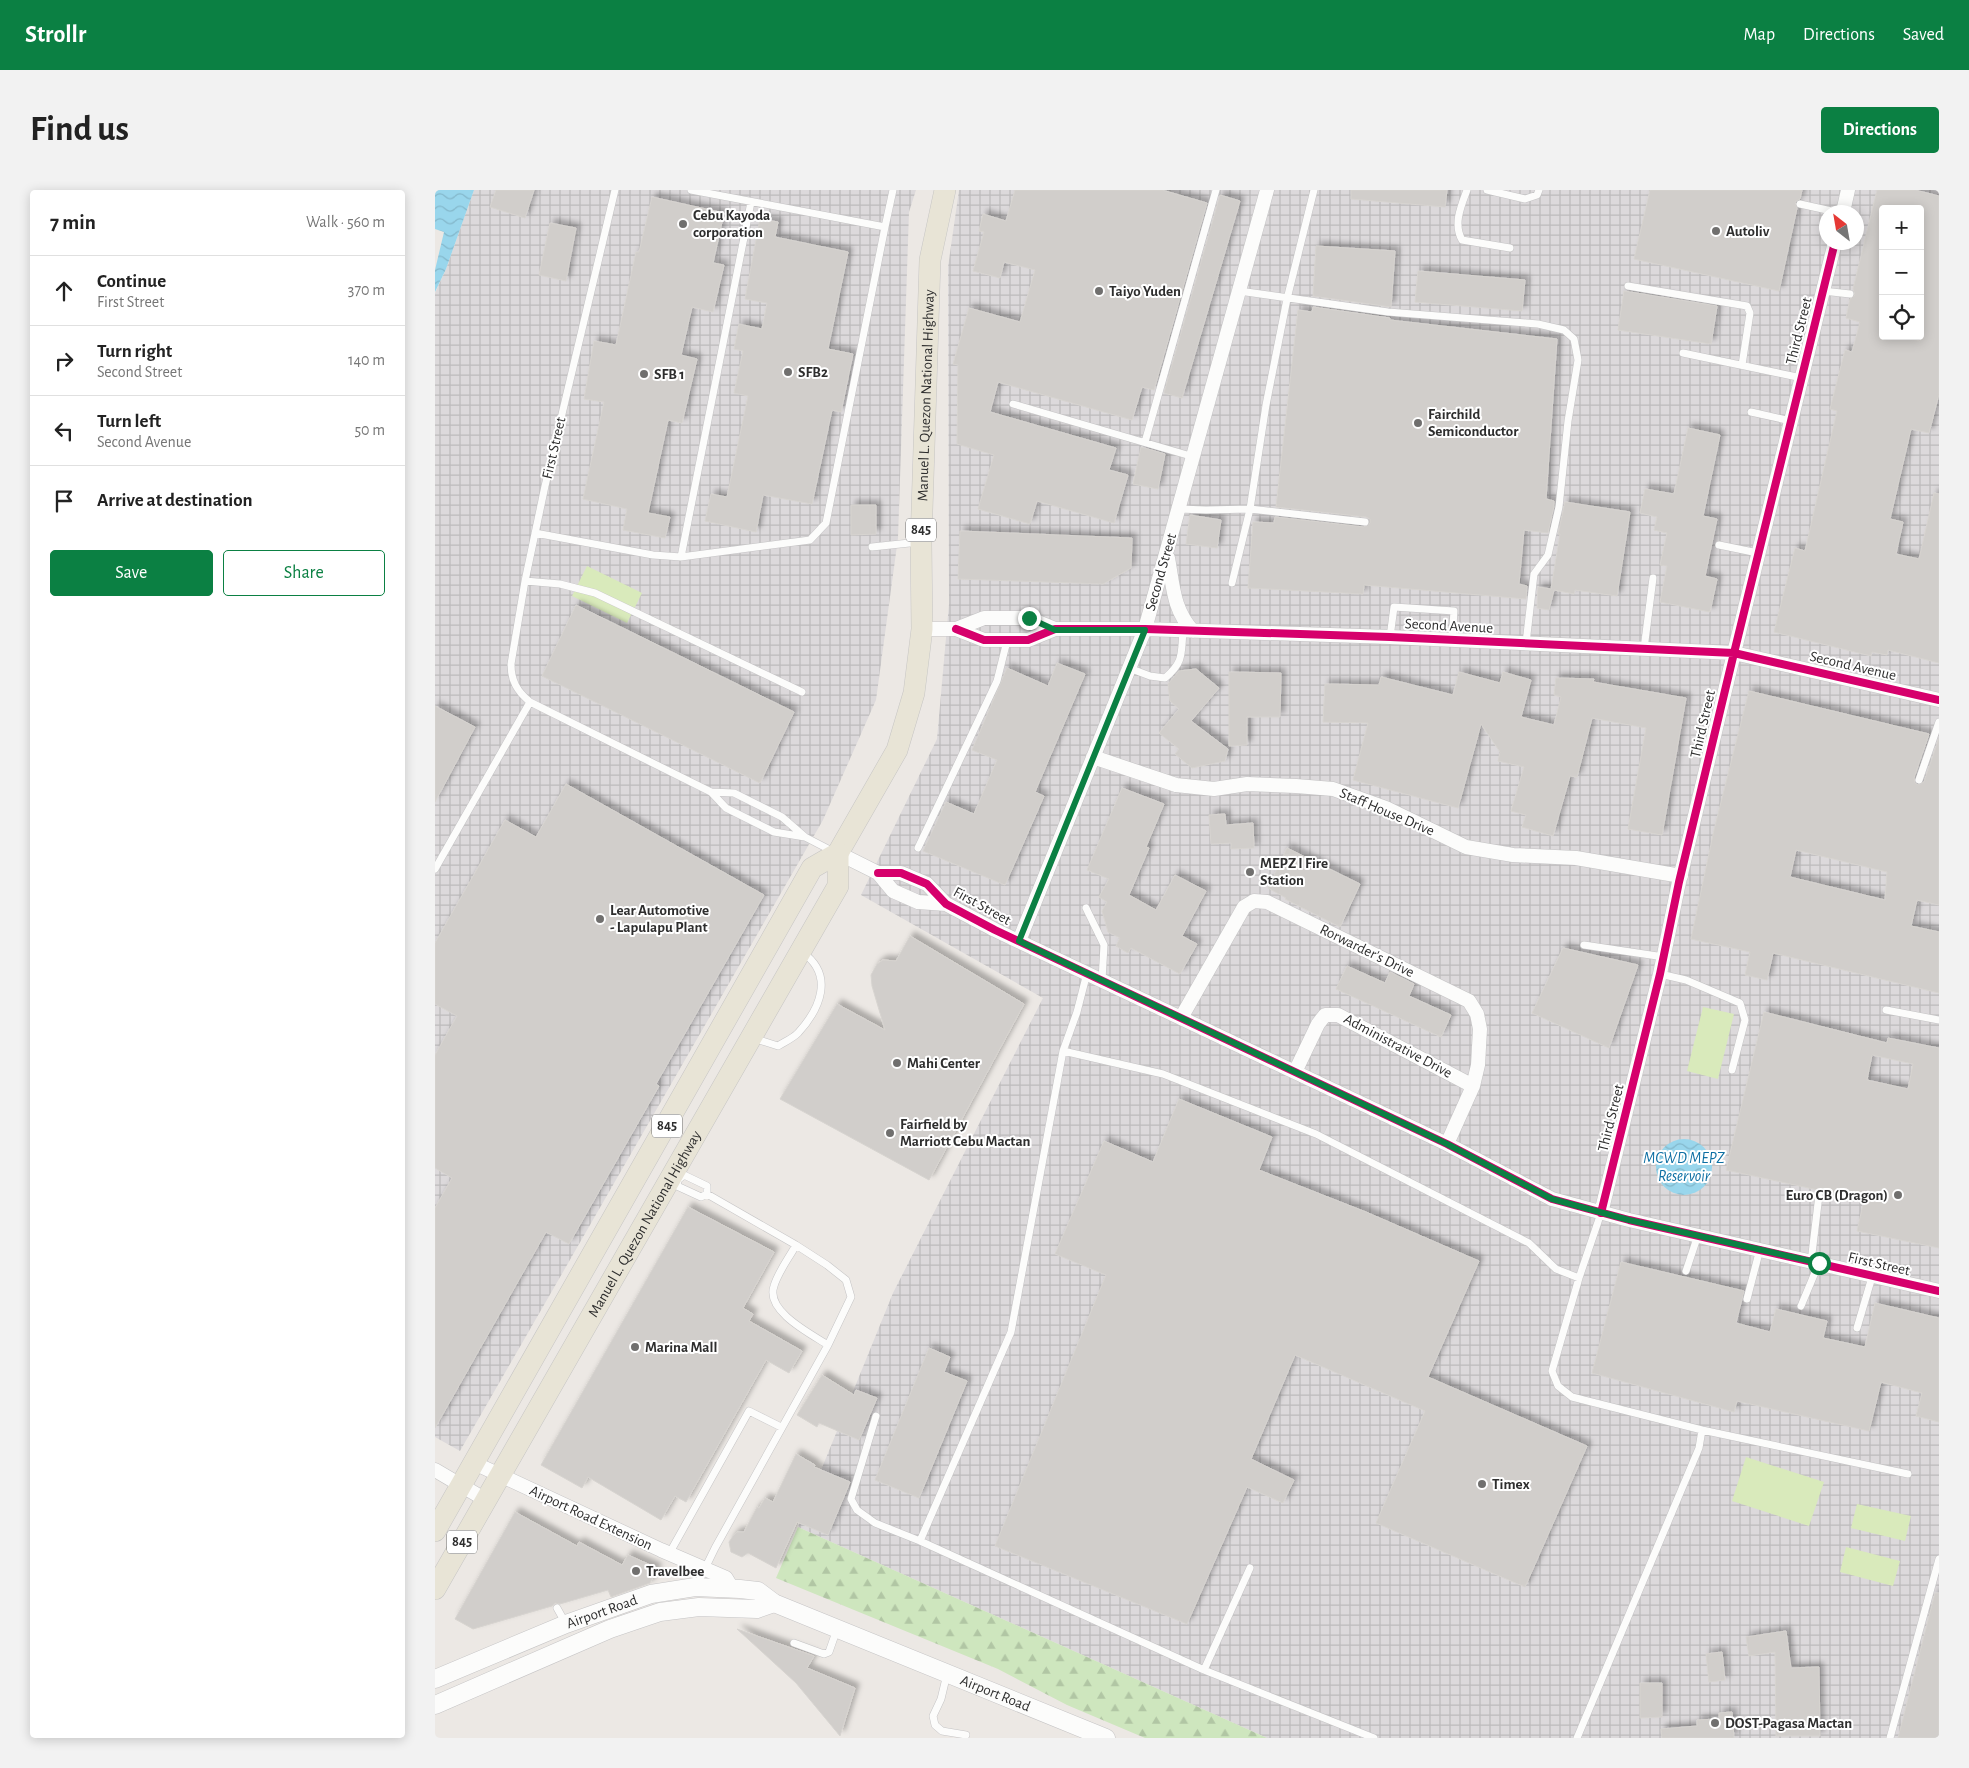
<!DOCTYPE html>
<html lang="en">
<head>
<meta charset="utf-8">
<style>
	:root { --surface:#fff; --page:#f2f2f2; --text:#222; --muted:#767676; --line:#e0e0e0; --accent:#0b8043 }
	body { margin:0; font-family:"Alegreya Sans",sans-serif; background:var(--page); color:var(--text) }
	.controls { position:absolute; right:15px; top:15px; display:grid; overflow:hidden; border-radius:5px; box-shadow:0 2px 12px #0003 }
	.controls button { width:45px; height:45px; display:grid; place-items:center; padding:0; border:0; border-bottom:1px solid var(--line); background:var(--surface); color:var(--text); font:25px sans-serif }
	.compass { position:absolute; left:1384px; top:15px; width:45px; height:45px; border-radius:50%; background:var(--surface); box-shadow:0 2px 12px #0003; rotate:329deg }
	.stop { position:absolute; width:15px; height:15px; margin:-11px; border:4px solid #0b8043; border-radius:50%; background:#fff }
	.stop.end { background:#0b8043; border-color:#fff; box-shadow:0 1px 5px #0008 }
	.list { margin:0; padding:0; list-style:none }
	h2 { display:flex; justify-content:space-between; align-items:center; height:65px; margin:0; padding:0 20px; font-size:21px }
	h2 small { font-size:16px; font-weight:400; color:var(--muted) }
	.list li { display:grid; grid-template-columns:32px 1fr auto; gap:15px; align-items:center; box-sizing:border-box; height:70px; padding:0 20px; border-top:1px solid var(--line) }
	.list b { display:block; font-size:19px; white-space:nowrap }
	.list p { margin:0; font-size:16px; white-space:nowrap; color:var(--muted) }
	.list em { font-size:16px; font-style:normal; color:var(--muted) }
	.actions { display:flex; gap:10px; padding:15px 20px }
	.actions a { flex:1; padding:11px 0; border:1px solid var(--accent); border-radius:5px; text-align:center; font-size:18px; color:var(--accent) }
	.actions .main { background:var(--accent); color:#fff }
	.icon { flex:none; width:28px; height:28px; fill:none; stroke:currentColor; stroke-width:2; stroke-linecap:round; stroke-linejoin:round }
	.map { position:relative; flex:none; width:1504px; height:1548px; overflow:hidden; border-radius:5px }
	header { display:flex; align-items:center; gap:30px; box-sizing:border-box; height:70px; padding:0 25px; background:var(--accent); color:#fff }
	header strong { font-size:24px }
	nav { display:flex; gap:28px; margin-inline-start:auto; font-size:18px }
	.intro { display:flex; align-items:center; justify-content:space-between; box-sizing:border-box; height:120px; padding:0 30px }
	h1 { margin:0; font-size:35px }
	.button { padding:12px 22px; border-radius:5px; background:var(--accent); color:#fff; font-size:18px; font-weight:700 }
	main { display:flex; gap:30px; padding:0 30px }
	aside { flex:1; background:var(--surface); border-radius:5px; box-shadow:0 2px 12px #0003 }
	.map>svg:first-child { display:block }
	.industrial { fill:url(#industrial-grid); fill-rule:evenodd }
	.forest { fill:url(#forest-firs) }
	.pitch { fill:#d9eabb }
	.water { fill:url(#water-waves) }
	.building { fill:#d1cecb; stroke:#d7d4d0; fill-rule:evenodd; filter:url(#shadow) }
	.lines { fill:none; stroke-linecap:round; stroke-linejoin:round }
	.service-casing { stroke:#c5c4c5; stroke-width:8 }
	.minor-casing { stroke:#c5c4c5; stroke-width:15 }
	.tertiary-casing { stroke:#c5c4c5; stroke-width:19 }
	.primary-casing { stroke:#c6c5c4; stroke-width:22 }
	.service { stroke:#fcfcfb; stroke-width:7 }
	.minor { stroke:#fcfcfb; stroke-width:14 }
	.tertiary { stroke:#fcfcfb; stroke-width:18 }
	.primary { stroke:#e8e4d6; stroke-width:21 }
	.cycleway-casing { stroke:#fff; stroke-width:11 }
	.cycleway { stroke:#d6006c; stroke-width:8 }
	.route { stroke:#0b8043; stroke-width:6 }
	.poi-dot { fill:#706f6e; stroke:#fff; stroke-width:2 }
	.labels { text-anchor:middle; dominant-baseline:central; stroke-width:4; stroke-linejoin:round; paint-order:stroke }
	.shield { fill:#fff; stroke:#6d6d6d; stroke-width:1 }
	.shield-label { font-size:14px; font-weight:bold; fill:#2e2e2e }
	.poi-label { font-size:15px; font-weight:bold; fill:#2e2e2e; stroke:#fff; text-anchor:start }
	.street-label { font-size:15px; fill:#2e2e2e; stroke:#fff }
	.water-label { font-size:16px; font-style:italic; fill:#0d6fa3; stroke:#fff }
</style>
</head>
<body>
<header>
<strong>Strollr</strong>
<nav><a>Map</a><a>Directions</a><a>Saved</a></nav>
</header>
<div class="intro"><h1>Find us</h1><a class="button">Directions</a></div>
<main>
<aside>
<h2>7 min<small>Walk · 560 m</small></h2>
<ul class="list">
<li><svg class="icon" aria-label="ahead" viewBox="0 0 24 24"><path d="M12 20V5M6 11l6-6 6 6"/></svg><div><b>Continue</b><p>First Street</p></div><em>370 m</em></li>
<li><svg class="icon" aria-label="right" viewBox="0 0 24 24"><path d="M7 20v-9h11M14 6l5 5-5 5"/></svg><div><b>Turn right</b><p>Second Street</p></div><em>140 m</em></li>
<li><svg class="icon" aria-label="left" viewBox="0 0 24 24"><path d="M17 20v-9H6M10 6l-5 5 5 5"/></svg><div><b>Turn left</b><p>Second Avenue</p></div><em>50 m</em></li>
<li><svg class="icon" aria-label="arrive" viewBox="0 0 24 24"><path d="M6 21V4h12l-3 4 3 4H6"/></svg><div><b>Arrive at destination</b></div></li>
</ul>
<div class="actions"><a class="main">Save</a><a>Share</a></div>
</aside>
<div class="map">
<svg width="1504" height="1548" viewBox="0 0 1504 1548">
	<defs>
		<pattern id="industrial-grid" width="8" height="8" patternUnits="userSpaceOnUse" patternTransform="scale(1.25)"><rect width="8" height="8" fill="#dcd9db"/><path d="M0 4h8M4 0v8" fill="none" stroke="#bdbbbc"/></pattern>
		<pattern id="forest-firs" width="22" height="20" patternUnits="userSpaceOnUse" patternTransform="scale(1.25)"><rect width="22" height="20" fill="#cee6be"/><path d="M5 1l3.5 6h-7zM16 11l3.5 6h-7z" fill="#b1c6a4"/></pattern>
		<pattern id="water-waves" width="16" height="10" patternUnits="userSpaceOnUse" patternTransform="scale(1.25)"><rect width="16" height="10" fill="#99d6ec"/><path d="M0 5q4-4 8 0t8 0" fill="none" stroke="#84b8cb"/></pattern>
		<filter id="shadow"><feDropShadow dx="4.5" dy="-4.5" stdDeviation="2.5" flood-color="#0004"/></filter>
	</defs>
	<rect width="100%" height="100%" fill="#ece8e4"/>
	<path class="industrial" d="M39,0H481L474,22L463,348L441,510L388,630L25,1261L0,1247V103L11,79Z
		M524,0H1504V1548H832L363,1337L458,1103L608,808L426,705L502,549L514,414L513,77ZM1448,19H1485V146H1448ZM1392,22H1422V52H1392Z"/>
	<path class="forest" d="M363,1337L832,1548H710L632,1515L563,1479L341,1388Z"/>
	<path class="pitch" d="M152,376L207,403L192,433L137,406Z
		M1268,817L1299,824L1283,889L1252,881Z
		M1311,1267L1389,1292L1374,1336L1297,1311Z
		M1422,1314L1476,1326L1470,1351L1416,1338Z
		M1411,1357L1465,1371L1458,1396L1405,1382Z"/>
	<path class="water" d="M0,0H39L11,79L0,102V80L9,42L0,39Z
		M1221 977a28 28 0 1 1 56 0a28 28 0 1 1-56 0Z"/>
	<path class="building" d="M61,0H99L90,28L55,17Z
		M580,0H727L772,13L719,200L707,197L697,230L563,192L555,222L681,258L674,280L693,285L679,333L602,311L595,334L543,319L559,265L522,254L523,175L518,174L534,118L585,132L600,80L569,72L565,88L538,81L549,42L544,41L548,24L571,31Z
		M916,0H1012L1010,17L916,9Z
		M1215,0H1367L1365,9L1360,12L1362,18L1344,101L1199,69Z
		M1442,0H1480L1504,6V204L1494,243L1476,239L1455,329L1468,332L1461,364L1484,369L1499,303L1504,304V473L1453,460L1452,465L1437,462L1436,466L1339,442L1360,358L1370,361L1402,221L1395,219L1410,160L1417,162L1425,132L1411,128L1415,109L1420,105L1418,99ZM1448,19H1485V151L1464,146H1448Z
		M785,5L805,11L747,208L729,203Z
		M217,7L289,23L278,73L289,75L278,122L257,117L246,165L262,169L247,233L233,230L213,323L235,327L230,348L188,340L192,319L148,309L169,212L149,209L159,151L181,155L201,62H204Z
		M325,29L343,32L340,47L413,62L393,159L418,164L406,222L397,220L377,314L328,305L321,342L270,331L276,304L292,307L313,206L299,203L308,161L299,159L304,134L327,139L332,113L310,109Z
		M115,33L141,38L131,91L104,85Z
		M881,56L960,61L956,117L878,106Z
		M983,81L1090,90L1087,121L980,112Z
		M1189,101L1282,116L1276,154L1183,140Z
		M878,117L955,128V130L1122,149L1111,309L1119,311V316L1113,343L1089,340L1084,394L1092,396L1091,409L929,395L928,404L813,398L818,332L839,333L840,327L929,337L935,333V329L931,327L841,317L863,120L877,122Z
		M1253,238L1285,245L1268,326L1282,329L1270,386L1282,389L1275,422L1225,412L1232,376L1225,375L1232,343L1219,340L1222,327L1205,323L1210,299L1239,304Z
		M706,257L730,264L723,299L698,294Z
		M1130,312L1195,322L1182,406L1140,400L1139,404L1119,400L1114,420L1102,418L1103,397L1116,399L1125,344H1123Z
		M416,315H441V344L416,345Z
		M755,325L786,330L782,358L751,354Z
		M525,341L697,348L696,378L668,394L523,389Z
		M141,415L359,522L325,593L107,486Z
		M622,473L650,484L600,602L609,606L570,695L488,661L511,612L539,624L562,570L537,560L572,478L613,496Z
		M761,479L784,498L756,531L793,559L790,571L757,578L740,564L744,559L724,543L744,519L735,511L733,494L744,481Z
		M794,482L846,483L845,527H812V555L794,556Z
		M1024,482L1065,493L1068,482L1096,490L1086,527L1119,535L1126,507L1119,505L1121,488L1159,489L1158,492L1251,508L1227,645L1193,639L1211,538L1157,528L1142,587L1135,586L1118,646L1087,637L1091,625L1076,621L1089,577L1063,571L1065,562L1046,534L1023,618L918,590L933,533L888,532L890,494L944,495L946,487L1018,505Z
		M1314,501L1494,544L1479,588L1480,593L1483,595L1489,592L1504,548V715L1482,710L1476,736L1504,742V803L1338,763L1332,790L1310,785L1315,762L1256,749L1279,640ZM1361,660L1452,682L1450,710L1355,687Z
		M0,516L40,537L0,612Z
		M131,594L329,705L221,894L224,896L134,1054L111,1042L0,1238V1018L17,988L0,978V865L22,826L0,814V753L70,630L101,647Z
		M687,598L729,614L711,657L714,658L694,705L721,720L740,685L771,701L747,746L762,754L745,784L696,758L693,763L681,756L685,748L673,742L667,721L672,712L664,707L674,689L652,680Z
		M790,624L791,635L818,633L819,658L796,659V653L776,654L774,625Z
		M852,658L925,694L905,737L850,709L851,708L833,698Z
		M475,746L589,814L494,990L345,909L402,814L450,840L437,796L436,785L442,774L448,770L461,771Z
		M1128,758L1203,775L1174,858L1097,823Z
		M912,776L950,793L955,782L979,794L974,806L1016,825L1006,847L901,799Z
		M1329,822L1452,853L1453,848L1504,858V1058L1422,1041L1429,1010L1291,980ZM1437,865L1478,874L1473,899L1432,890Z
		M744,909L837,947L824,980L931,1022L1044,1071L993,1187L1152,1256L1090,1397L941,1333L990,1221L860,1165L816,1269L859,1290L848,1313L812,1297L752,1434L560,1356L671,1085L620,1064L669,951L718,972Z
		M253,1017L339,1062L308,1118L318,1124L314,1131L367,1161L354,1183L331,1170L251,1312L240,1306L226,1330L153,1287L147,1298L106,1275Z
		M1186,1072L1309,1101L1301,1133L1335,1142L1341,1119L1392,1131L1388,1148L1430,1157L1440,1113L1504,1128V1232L1481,1226L1487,1203L1446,1192L1434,1241L1302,1211L1299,1222L1157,1183Z
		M494,1158L515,1167L509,1182L532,1191L484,1308L440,1290Z
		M387,1185L419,1205L421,1200L442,1208L424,1250L384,1233L382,1237L362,1225Z
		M361,1264L380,1275L379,1277L415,1292L393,1345L362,1332L341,1378L313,1363L307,1367L296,1362L294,1352L298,1346L302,1342H309L322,1317L324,1318L330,1308L338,1312Z
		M80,1322L142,1356L144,1352L187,1375L193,1365L222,1378L215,1393L176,1407L173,1400L125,1414L120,1413L117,1416L38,1439L20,1429Z
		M1500,1403H1504V1548H1463Z
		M302,1439L379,1466L372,1478L420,1498L405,1546L361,1493Z
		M1351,1441L1356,1478L1384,1477L1385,1546H1341L1340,1462L1314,1466L1311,1447Z
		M1287,1462L1290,1490L1274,1492L1271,1464Z
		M1205,1493H1227V1527L1205,1528Z
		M1297,1522L1299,1548H1227L1226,1539L1262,1536V1530L1284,1529V1523Z"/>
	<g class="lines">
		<g class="service-casing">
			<path id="service" d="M180,0L110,296L90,391L76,474C76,491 82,501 95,512L276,602L291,618L339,642L370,647L399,662
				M1032,0C1026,16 1018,34 1027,50L1075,58
				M1052,0L1090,9L1102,5L1104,0
				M1365,14L1401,22
				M450,37L458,0
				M1193,96L1312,116L1315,123L1307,175
				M804,101L953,122L1103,134L1129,140L1139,149L1143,170L1133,231L1124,317L1113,365L1099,384L1091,453
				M1388,101L1415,104
				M1248,163L1367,188
				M578,214L759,267
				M1316,222L1356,231
				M710,252L781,0
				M744,319L771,320L815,319L930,332
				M100,343L218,365L246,367L375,350L391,333L450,37L256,0
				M1284,355L1323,363
				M437,357L484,352
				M246,367L316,12
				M90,391L125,394L160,403L367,502
				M797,393L815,319L831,215L852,109L879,0
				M955,447L959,417L1019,421L1017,450
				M1209,459L1218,388
				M694,478L715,486L730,488C749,472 746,464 748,441
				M1484,590L1504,532
				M276,602L299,603L347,627L370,647
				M483,658L562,491L572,451
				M0,679L95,512
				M651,718L669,755L667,790
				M1149,755L1229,767
				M1225,784L1251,790L1305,813L1310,830L1297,880
				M1451,820L1504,830
				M318,848L343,856C349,852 357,849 363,843C385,819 400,785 367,762
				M628,861L728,884L881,944L1094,1053L1121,1079L1144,1088
				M243,990L242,996L266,1007L272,1004L361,1055L392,1075L411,1090L416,1107L393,1155L280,1358L261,1397
				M243,990L249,985L272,996V1004
				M361,1055C354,1068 343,1082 339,1096C330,1121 376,1144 393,1155
				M1376,1072L1384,1005
				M1251,1081L1263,1045
				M1312,1109L1325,1059
				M1366,1116L1384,1073
				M1422,1138L1437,1087
				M441,1226L416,1309L422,1320L440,1333L485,1351L769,1480L939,1548
				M1267,1240L1473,1284
				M485,1351L576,1142L628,861L642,822L652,783
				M234,1364L314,1221L346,1237
				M122,1418L131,1434
				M359,1453L389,1464L394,1462L402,1439
				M769,1480L815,1378
				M512,1484L506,1509L498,1526L500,1535L507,1541L531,1545
				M1142,1548L1264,1258L1267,1240L1137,1207L1123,1196L1117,1181L1144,1088L1166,1023
				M1455,1548L1504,1369"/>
		</g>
		<g class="minor-casing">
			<path id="minor" d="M1408,22L1413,0
				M733,368C738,395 738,420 758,441
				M487,439H521L549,428H593L620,439
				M521,439L549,450H593L620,439H710L955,447L1299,463L1504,510
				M658,567L741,595L779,599L812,594L861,596L898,599L951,618L1031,657L1078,665L1141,668L1246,686
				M403,663L443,683L458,701L483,712L511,714
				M443,683H466L492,694L511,714L560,740L1012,954L1117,1009L1194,1030L1504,1101
				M584,751L710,439L832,0
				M746,828L809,717L819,711L832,712L1034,811L1042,824L1045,839L1043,875L1038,896L1012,954
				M860,882L883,834L890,825H903L1038,896
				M1166,1023L1225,784L1244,692L1299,463L1400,52
				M39,1273L226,1360L291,1388L297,1398
				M0,1280L51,1310"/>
		</g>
		<g class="tertiary-casing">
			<g id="tertiary">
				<path id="s1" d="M0,1489L131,1434L216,1404L260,1397L305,1399L323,1401L339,1413L671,1548"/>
				<path d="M0,1515L175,1439L225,1422L264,1417L322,1419L339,1413"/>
			</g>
		</g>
		<g class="primary-casing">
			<g id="primary">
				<path id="s2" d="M0,1341L377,678L403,663L462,560L479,503L487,439L486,352L495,70L510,0"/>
				<path id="s3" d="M0,1399L403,696V663"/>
			</g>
		</g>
		<use href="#service" class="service"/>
		<use href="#minor" class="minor"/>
		<use href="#tertiary" class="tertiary"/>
		<use href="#primary" class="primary"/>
		<g class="cycleway-casing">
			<path id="cycleway" d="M521,439L549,450H593L620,439H710L955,447L1299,463L1504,510
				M443,683H466L492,694L511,714L560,740L1012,954L1117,1009L1194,1030L1504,1101
				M1166,1023L1225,784L1244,692L1299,463L1400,52"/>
		</g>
		<use href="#cycleway" class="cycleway"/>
	</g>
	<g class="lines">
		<path class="route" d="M594,428L620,440H710L584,751L1012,954L1117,1009L1194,1030L1384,1073"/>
	</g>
	<g class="poi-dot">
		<circle cx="248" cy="34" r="5"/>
		<circle cx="1281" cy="41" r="5"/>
		<circle cx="664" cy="101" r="5"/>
		<circle cx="353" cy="182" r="5"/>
		<circle cx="209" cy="184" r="5"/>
		<circle cx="983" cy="233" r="5"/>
		<circle cx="815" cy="682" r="5"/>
		<circle cx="165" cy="729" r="5"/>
		<circle cx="462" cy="873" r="5"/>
		<circle cx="455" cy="943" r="5"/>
		<circle cx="1463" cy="1005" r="5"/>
		<circle cx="200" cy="1157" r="5"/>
		<circle cx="1047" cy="1294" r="5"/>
		<circle cx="201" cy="1381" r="5"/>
		<circle cx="1280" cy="1533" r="5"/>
	</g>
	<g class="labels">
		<g class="shield">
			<rect x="471" y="328.5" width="30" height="23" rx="4"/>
			<rect x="217" y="924.5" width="30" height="23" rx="4"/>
			<rect x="12" y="1340.5" width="30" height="23" rx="4"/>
		</g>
		<g class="shield-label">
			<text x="486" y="340">845</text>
			<text x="232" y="936">845</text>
			<text x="27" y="1352">845</text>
		</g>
		<g class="poi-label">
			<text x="258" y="25">Cebu Kayoda<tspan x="258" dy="17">corporation</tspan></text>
			<text x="1291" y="41">Autoliv</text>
			<text x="674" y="101">Taiyo Yuden</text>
			<text x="363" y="182">SFB2</text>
			<text x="219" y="184">SFB 1</text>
			<text x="993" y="224">Fairchild<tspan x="993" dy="17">Semiconductor</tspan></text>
			<text x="825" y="673">MEPZ I Fire<tspan x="825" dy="17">Station</tspan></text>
			<text x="175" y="720">Lear Automotive<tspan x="175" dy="17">- Lapulapu Plant</tspan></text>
			<text x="472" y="873">Mahi Center</text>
			<text x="465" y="934">Fairfield by<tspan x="465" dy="17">Marriott Cebu Mactan</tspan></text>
			<text x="1453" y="1005" text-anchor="end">Euro CB (Dragon)</text>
			<text x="210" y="1157">Marina Mall</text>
			<text x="1057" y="1294">Timex</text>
			<text x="211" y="1381">Travelbee</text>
			<text x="1290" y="1533">DOST-Pagasa Mactan</text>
		</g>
		<g class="street-label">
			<text transform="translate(1364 141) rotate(-76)">Third Street</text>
			<text stroke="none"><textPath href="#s2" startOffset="1269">Manuel L. Quezon National Highway</textPath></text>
			<text transform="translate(119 258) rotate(-77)">First Street</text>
			<text transform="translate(726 382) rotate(-74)">Second Street</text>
			<text transform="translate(1014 436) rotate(3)">Second Avenue</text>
			<text transform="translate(1418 476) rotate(13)">Second Avenue</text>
			<text transform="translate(1268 534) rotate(-77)">Third Street</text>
			<text transform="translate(952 622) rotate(23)">Staff House Drive</text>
			<text transform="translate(547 716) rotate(29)">First Street</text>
			<text transform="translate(932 761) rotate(26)">Rorwarder's Drive</text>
			<text transform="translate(963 856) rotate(28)">Administrative Drive</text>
			<text transform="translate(1176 928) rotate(-76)">Third Street</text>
			<text stroke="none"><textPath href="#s3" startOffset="421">Manuel L. Quezon National Highway</textPath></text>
			<text transform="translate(1444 1074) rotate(13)">First Street</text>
			<text transform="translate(156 1328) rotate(25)">Airport Road Extension</text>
			<text stroke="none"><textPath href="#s1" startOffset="180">Airport Road</textPath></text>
			<text stroke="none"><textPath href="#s1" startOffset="599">Airport Road</textPath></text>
		</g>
		<g class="water-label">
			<text x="1249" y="968">MCWD MEPZ<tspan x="1249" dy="18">Reservoir</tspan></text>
		</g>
	</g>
</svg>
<div class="controls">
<button>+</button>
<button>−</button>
<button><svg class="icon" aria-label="locate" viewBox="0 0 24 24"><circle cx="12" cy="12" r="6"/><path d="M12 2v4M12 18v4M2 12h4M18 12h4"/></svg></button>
</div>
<svg class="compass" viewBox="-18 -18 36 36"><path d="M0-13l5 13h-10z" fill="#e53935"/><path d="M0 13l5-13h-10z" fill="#767676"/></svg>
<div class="stop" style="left:1384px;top:1073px"></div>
<div class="stop end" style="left:594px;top:428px"></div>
</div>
</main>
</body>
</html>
